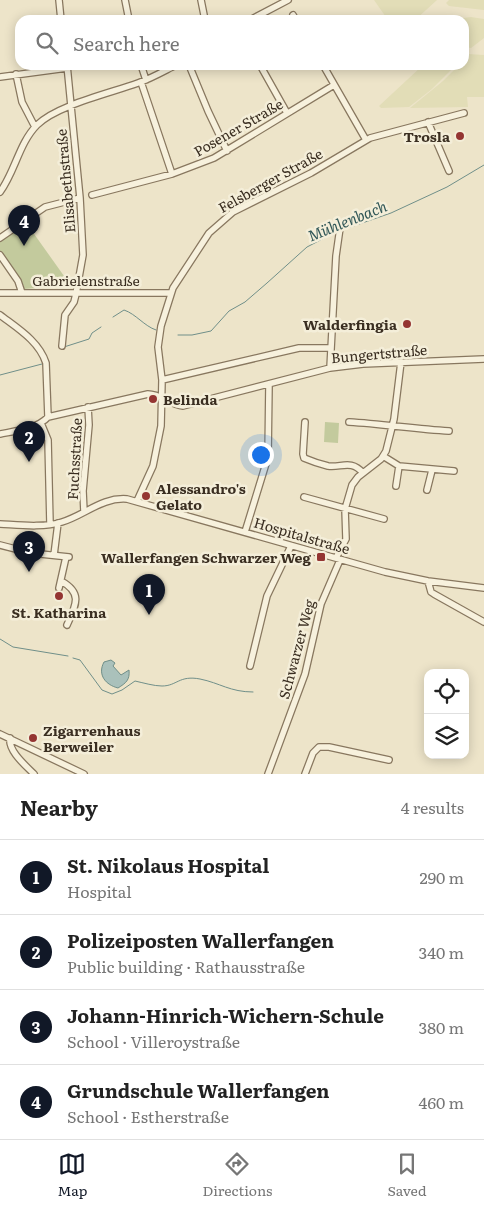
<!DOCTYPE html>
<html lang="en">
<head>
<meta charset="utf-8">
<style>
	:root { --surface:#fff; --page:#f2f2f2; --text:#222; --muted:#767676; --line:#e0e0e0; --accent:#111827 }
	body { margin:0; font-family:Literata,serif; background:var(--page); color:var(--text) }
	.controls { position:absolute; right:15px; bottom:15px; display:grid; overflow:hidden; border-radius:10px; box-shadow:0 2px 12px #0003 }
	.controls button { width:45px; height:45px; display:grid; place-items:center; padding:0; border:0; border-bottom:1px solid var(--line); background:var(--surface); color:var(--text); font:25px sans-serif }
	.you { position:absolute; left:260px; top:454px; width:18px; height:18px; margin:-12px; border:4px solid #fff; border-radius:50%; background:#1a73e8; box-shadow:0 0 0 8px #1a73e833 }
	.badge { display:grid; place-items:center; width:32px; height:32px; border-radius:50%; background:var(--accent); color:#fff; font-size:16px; font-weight:700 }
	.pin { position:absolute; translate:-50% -41px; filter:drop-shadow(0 1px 2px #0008) }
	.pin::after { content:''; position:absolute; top:26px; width:18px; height:15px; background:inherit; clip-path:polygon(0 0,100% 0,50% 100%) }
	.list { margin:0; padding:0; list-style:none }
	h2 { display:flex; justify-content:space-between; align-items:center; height:65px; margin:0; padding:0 20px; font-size:21px }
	h2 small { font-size:16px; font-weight:400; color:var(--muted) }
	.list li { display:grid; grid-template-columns:32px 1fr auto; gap:15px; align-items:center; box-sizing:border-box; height:75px; padding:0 20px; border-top:1px solid var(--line) }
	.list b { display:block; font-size:19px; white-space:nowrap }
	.list p { margin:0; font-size:16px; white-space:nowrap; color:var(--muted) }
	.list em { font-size:16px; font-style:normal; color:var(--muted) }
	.icon { flex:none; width:28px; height:28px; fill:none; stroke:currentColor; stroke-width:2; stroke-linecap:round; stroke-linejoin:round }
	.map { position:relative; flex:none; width:484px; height:774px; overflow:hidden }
	.search { position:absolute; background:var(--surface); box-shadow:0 2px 12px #0003; left:15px; right:15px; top:15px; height:55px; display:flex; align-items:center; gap:12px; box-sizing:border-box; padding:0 18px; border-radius:15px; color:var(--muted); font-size:19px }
	.sheet { height:365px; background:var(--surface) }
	nav { display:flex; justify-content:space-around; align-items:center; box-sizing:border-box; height:70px; border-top:1px solid var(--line); background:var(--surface); font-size:14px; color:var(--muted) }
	nav a { display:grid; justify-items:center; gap:2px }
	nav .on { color:var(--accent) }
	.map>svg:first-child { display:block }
	.farmland { fill:#e2ddb7 }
	.green { fill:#c3ca9d }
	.water { fill:#aac1bb; stroke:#708f89 }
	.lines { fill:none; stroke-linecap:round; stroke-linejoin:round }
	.stream { stroke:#708f89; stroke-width:1 }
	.minor-casing { stroke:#88775f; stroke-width:8 }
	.minor { stroke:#f7f1dd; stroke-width:5.5 }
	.poi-dot { fill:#943532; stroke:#f4eed9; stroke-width:2 }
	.labels { text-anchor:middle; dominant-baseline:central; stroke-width:5; stroke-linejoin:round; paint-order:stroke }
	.street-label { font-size:14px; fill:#3a2e21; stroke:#f4eed9 }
	.poi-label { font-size:14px; font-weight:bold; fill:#3a2e21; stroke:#f4eed9; text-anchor:end }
	.water-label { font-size:15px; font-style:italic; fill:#325858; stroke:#f4eed9 }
</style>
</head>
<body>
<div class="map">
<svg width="484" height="774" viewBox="0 0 484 774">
	<rect width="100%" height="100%" fill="#ede4c9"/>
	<path class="farmland" d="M374,0H437L415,20H388Z
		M449,0H484V10L449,6L446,3Z
		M471,17L484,19V38L471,48L464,47V20H447Z
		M468,54L484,55V97H467L468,107L410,108L443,81L459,65H464V59Z
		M418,65H456L432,89L409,107L381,108L379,106L422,66Z"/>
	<path class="green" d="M27,224L64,276L48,287L24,289L23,285L0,251V241Z
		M325,422L339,423L338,443L324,442Z"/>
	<path class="water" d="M111,660L115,663L113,666L121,675L129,670C130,680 126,683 118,688C106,685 97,675 104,662Z"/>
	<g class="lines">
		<path class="stream" d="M342,230L391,213L447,187L484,165
			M113,317L124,310C136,314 144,326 156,330
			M178,335H192L211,331L229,311L245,302L267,283L307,247L336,232
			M64,347L89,339L92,333L101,327
			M0,375L42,364
			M0,639L13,647L68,656
			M73,658L80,660L102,690L112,694L122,690L135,681C144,683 154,686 162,686C177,686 179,675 200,679C220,683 230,692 253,692"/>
		<g class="minor-casing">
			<path id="minor" d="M59,0L61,20
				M125,0L129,20
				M201,0L205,20
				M293,15L296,20
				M250,20L288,0
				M141,65L146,80
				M189,65L208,111L227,151
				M260,65L287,113
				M323,65L366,140
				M16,74L22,102L35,127
				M0,77L67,68
				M141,82L172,174
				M428,122L449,171
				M0,192C15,172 19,143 37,125C57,105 111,93 138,83C152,78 164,71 176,65
				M92,195L172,174L214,158L334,85
				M0,238L45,207L80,198
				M0,255L18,281L22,293
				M0,293H171
				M0,315C17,328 39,341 46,363L48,417
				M62,346L65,315L74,302L76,294L83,255L80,198L67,65
				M330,368L336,256L340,228
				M162,380L299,348H331
				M305,422L303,454L304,458C311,461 320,464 328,466C341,468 351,459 363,473
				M349,422C383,424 415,429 449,431
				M41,423L48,440L50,524
				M0,434C15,431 37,429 48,417L148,394C161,394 170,405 183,406L330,368L363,364L484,359
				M383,456L399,466L454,471
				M396,486L399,466
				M427,490L432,470
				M304,497L384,519
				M137,501L153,466L161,426L162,380L158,347L161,326L173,288L209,233L233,212L311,173L370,138L464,113
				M84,512L83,491L89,425L88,407
				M0,524C19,525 43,528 62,522C85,515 102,497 127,499L385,572L428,581L484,588
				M245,532L268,457L269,384
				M0,545L31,553L69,557
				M54,555L58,523
				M336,558L346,539L345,509L352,485L358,477L381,459L386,451L394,419L401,362
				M61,581C83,593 76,605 67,625
				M428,581L431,592L434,594L484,622
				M59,588L66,557
				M250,666L267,596L291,546
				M0,734L84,774
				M10,738C8,751 25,765 34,774
				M268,774L305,674L321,604L340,560
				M305,774L313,753L319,747H329L389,760"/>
		</g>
		<use href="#minor" class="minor"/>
	</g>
	<g class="poi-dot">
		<circle cx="460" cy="136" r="5"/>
		<circle cx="407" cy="324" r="5"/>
		<circle cx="153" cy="399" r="5"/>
		<circle cx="146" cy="496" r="5"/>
		<rect x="316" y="552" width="10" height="10" rx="2.5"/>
		<circle cx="59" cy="596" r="5"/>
		<circle cx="33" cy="738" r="5"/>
	</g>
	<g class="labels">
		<g class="street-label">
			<text transform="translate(238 127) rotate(-30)">Posener Straße</text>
			<text transform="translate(270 180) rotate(-29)">Felsberger Straße</text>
			<text transform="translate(65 181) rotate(-95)">Elisabethstraße</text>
			<text x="86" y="280">Gabrielenstraße</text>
			<text transform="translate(379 353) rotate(-5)">Bungertstraße</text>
			<text transform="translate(74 459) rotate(-87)">Fuchsstraße</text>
			<text transform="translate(302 535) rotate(16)">Hospitalstraße</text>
			<text transform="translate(296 649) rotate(-75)">Schwarzer Weg</text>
		</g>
		<g class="poi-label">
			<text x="450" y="136">Trosla</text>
			<text x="397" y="324">Walderfingia</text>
			<text x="163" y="399" text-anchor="start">Belinda</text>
			<text x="156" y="488" text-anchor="start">Alessandro's<tspan x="156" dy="16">Gelato</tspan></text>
			<text x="311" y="557">Wallerfangen Schwarzer Weg</text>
			<text x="59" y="612" text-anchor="middle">St. Katharina</text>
			<text x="43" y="730" text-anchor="start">Zigarrenhaus<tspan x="43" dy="16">Berweiler</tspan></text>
		</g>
		<g class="water-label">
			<text transform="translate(347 220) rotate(-22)">Mühlenbach</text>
		</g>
	</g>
</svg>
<div class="controls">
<button><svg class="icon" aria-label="locate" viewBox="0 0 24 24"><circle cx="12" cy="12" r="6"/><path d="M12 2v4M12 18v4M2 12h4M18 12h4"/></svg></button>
<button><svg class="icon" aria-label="layers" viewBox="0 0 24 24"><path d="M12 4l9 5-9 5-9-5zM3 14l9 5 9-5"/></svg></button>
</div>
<div class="you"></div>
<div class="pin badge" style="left:149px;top:615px">1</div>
<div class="pin badge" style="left:29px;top:462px">2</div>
<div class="pin badge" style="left:29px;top:572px">3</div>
<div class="pin badge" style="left:24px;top:246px">4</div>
<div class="search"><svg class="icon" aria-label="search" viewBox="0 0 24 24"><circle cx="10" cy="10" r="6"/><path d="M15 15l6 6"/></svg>Search here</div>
</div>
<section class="sheet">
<h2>Nearby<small>4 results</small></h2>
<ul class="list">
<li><span class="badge">1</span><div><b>St. Nikolaus Hospital</b><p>Hospital</p></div><em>290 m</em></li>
<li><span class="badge">2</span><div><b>Polizeiposten Wallerfangen</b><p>Public building · Rathausstraße</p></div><em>340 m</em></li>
<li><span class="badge">3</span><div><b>Johann-Hinrich-Wichern-Schule</b><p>School · Villeroystraße</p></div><em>380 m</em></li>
<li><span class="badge">4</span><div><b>Grundschule Wallerfangen</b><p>School · Estherstraße</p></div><em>460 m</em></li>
</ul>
</section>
<nav>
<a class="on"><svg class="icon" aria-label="map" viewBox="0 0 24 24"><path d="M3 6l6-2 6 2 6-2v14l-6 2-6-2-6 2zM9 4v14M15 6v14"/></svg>Map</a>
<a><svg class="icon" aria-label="directions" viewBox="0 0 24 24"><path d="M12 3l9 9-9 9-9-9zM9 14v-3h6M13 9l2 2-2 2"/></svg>Directions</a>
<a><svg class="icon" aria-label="saved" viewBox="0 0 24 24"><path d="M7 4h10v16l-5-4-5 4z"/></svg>Saved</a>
</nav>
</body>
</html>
